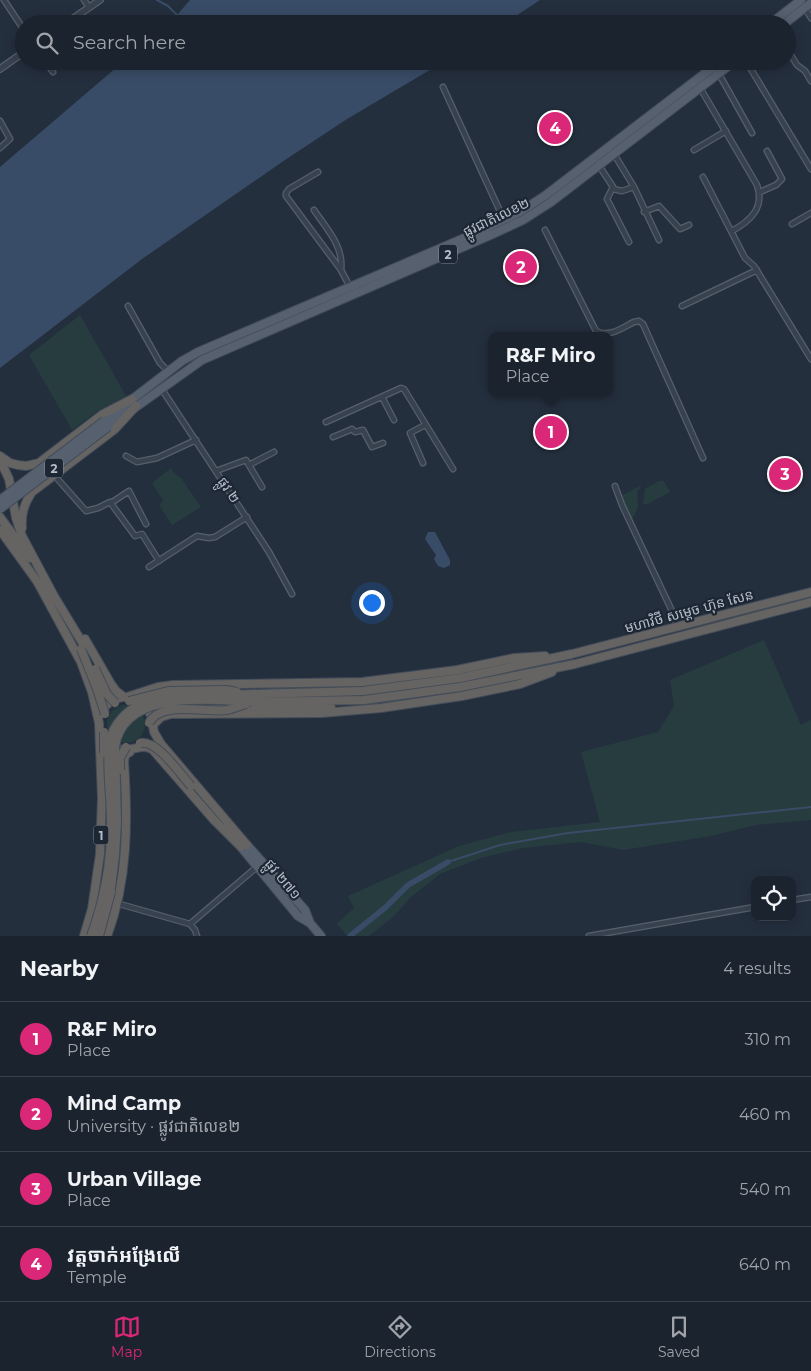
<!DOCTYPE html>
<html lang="en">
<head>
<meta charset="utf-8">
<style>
	:root { --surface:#1b232e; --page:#242b36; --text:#f1f3f6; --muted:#a0a4aa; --line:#39404a; --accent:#db2777 }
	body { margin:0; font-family:Montserrat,"Noto Sans Khmer",sans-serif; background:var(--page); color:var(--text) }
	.controls { position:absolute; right:15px; bottom:15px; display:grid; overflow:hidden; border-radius:10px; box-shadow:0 2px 12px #0003 }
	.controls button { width:45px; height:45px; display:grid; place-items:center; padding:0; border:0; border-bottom:1px solid var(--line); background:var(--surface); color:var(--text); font:25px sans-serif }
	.you { position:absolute; left:371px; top:602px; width:18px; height:18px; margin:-12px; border:4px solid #fff; border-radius:50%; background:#1a73e8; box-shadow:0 0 0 8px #1a73e833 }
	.badge { display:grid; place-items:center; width:32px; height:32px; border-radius:50%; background:var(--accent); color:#fff; font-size:16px; font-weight:700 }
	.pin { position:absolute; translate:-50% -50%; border:2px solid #fff; box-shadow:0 1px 5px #0006 }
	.popup { position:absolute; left:488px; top:332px; width:125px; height:65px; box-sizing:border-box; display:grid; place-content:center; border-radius:10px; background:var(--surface); filter:drop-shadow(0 1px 4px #0005); font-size:16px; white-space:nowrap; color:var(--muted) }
	.popup b { font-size:19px; color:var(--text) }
	.popup::after { content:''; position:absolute; left:50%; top:100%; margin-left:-10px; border:10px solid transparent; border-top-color:var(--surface) }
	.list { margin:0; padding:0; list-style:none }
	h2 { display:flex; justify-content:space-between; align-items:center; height:65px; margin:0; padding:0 20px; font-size:21px }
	h2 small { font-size:16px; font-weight:400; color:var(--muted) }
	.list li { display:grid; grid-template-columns:32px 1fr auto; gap:15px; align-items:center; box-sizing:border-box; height:75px; padding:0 20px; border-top:1px solid var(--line) }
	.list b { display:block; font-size:19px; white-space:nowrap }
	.list p { margin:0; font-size:16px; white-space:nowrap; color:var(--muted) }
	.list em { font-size:16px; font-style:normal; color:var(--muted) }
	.icon { flex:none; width:28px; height:28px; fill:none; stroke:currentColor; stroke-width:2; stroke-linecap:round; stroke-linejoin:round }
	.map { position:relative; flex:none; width:811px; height:936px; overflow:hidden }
	.search { position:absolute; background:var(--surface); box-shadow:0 2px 12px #0003; left:15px; right:15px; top:15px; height:55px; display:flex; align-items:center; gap:12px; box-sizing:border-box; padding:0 18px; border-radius:28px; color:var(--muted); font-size:19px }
	.sheet { height:365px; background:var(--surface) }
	nav { display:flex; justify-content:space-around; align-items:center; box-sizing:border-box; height:70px; border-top:1px solid var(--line); background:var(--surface); font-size:14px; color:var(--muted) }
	nav a { display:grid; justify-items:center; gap:2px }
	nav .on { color:var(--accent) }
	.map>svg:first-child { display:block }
	.green { fill:#263c3f }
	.water { fill:#394c67 }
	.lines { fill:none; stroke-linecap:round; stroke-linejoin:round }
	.stream { stroke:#394c67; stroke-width:2 }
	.canal { stroke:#394c67; stroke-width:5.5 }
	.minor-casing { stroke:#565f6c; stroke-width:7 }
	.tertiary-casing { stroke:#565f6c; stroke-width:8 }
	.primary-casing { stroke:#414a57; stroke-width:10 }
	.trunk-casing { stroke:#434c59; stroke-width:10 }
	.minor { stroke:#38414e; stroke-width:4.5 }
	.tertiary { stroke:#38414e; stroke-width:5.5 }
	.primary { stroke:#56606e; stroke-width:8 }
	.trunk { stroke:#656462; stroke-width:8 }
	.primary-bridge-casing { stroke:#414a57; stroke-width:10; stroke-linecap:butt }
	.trunk-bridge-casing { stroke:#434c59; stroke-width:10; stroke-linecap:butt }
	.primary-bridge { stroke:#56606e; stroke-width:8 }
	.trunk-bridge { stroke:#656462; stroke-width:8 }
	.labels { text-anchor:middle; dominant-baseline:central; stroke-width:4.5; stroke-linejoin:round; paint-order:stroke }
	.shield { fill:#1d2633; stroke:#878f9c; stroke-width:1 }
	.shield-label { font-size:12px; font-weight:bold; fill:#b4bcc9 }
	.street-label { font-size:14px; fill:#b4bcc9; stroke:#1d2633 }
</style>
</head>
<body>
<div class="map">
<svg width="811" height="936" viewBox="0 0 811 936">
	<rect width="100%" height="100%" fill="#242f3e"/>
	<path class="green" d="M80,315L126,396L99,410L72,430L29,355Z
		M171,468L175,474L181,478L201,507L172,525L159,505L163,501L152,483Z
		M659,481H664L670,492L648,504H643L645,489Z
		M642,485L637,492L638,507L630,525L617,498Z
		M764,640L801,725L811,720V820L756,825L711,836L623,850L581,842L523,848L481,858L440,874L411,897L393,917L369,936H347L337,924L354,908L348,896L459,846L511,832L600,822L581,752L658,732L674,706L670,680Z
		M107 724a19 19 0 1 1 38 0a19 19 0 1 1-38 0Z"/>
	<path class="water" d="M190,0H540L504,24H167L177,15Z
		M124,61H445L347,119L282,162L142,259L0,368V167Z
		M428,532H435L450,560V565L444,568L438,566L434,559L436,555L425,539Z"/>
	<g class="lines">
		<path class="stream" d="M157,0L168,6L177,15
			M448,862L500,845L568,833L811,807"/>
		<path class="canal" d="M350,936L386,907L408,885L448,862"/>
		<g class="minor-casing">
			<path id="minor" d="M4,0L24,30
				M84,0L89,7
				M805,8L811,18
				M787,49L797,65L805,71L811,81
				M45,61L53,72
				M746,61L811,169
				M719,74L752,133
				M699,86L757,185C765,208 750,221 732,231
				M443,87L504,220
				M0,121L10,139L0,148
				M694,150L726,131
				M614,154L634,187L659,240
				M598,164L613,187L607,199L629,242
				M318,172L289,189L286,193V196L341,270L350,287
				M703,177L745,258L754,266L811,359
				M613,189L622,191L634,187
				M760,192L776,185L782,179L767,151
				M314,210C326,228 344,246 341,270
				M644,212L659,206L680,229L689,225
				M792,224L811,213
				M545,230L596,331C609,338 622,328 634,322L639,321L643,324L703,458
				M128,306L160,363L169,372
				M682,306L757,270
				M161,388L269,552L292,594
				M382,397L394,420
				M326,422L401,388L404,389L453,469
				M333,437L350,430L352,429L355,432L363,430L372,447L383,443
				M126,456L137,462L157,458L196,440
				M423,463L410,433L425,425
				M249,465L274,452
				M216,471L246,460L262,487
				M54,475L86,511L98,508L110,502L135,536L142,534L159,561
				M615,486L622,505L672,611L677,627
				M111,503L129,491L146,524
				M149,567L197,536L209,538L215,537L247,517
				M792,900L811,897
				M116,903L190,924L258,866
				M190,924L195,930L197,936
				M589,936L755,907"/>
		</g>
		<g class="tertiary-casing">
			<path id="tertiary" d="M65,24L100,0
				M0,69L24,52"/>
		</g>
		<g class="primary-casing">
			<path id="primary" d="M770,24L801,0
				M784,24L811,3
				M104,421L182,361L198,352L476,233L520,212L546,195L721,61
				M108,427L202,360L493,234L523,220L551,202L735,61
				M247,845L305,910L310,923L321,936
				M241,847L298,916L310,923"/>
		</g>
		<g class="trunk-casing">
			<path id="trunk" d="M0,456L10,463L18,465L26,466L39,463L103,414L132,399
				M0,460L9,479L16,518L22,536L54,596L85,647
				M0,517L30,558
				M22,528C21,514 24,504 32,492L115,429L136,406
				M0,530L39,584
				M37,581L81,662L92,692L99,723L102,798L100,854L92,909L84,936
				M85,639L111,684L116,691L124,697
				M251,694L363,691L460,678L572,654L811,592
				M127,697L158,687L173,685L362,682L457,670L514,658L545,656
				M251,702L364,700L460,687L575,664L811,602
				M144,704L151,715L154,732L161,744L247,845
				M158,708C187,701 218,706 247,708C275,710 303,705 331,708
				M101,714C106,702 117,696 130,697
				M153,725L161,717L171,714L322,713L381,708L462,696L520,684L552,672
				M110,746C129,757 140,741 153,750L214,820L241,847
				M107,936C128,881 128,820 124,762L125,755L130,752"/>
		</g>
		<use href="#minor" class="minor"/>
		<use href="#tertiary" class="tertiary"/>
		<use href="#primary" class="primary"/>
		<use href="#trunk" class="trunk"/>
		<g class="primary-bridge-casing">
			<path id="primary-bridge" d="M0,500L104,421
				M0,509L108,427"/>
		</g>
		<g class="trunk-bridge-casing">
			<path id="trunk-bridge" d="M81,649L97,689L105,714
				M95,669L107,694L115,703
				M129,701L168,691L226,690L237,692
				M149,723C161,700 205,713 227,710C233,709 240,706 246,704
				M104,732V753
				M140,743C157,739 180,774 191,786
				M120,770V758L126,747
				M110,896L115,855L117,822L115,747C123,689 209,700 251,702
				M91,936C104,900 112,858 111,820C111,798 105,755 111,736C117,719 132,706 148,701C176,692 220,696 251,694
				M99,936L111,892"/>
		</g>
		<use href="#primary-bridge" class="primary-bridge"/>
		<use href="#trunk-bridge" class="trunk-bridge"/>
	</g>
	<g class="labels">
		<g class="shield">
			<rect x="439" y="244.5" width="18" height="19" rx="4"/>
			<rect x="45" y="458.5" width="18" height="19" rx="4"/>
			<rect x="93.5" y="825.5" width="15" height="19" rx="4"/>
		</g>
		<g class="shield-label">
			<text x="448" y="254">2</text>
			<text x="54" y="468">2</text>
			<text x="101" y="835">1</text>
		</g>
		<g class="street-label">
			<text transform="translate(496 217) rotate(-26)">ផ្លូវជាតិលេខ២</text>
			<text transform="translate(229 490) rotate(56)">ផ្លូវ ២</text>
			<text transform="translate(689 611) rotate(-15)">មហាវិថី សម្តេច ហ៊ុន សែន</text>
			<text transform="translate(283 879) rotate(50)">ផ្លូវ ២៧១</text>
		</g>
	</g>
</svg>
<div class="controls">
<button><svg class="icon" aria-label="locate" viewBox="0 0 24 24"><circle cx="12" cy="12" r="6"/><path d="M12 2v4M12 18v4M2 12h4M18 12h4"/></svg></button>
</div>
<div class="you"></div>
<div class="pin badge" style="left:551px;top:432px">1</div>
<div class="popup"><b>R&amp;F Miro</b>Place</div>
<div class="pin badge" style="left:521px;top:267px">2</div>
<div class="pin badge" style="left:785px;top:474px">3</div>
<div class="pin badge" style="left:555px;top:128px">4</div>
<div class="search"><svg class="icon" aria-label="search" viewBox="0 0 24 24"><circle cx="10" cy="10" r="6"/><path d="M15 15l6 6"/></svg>Search here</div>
</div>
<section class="sheet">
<h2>Nearby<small>4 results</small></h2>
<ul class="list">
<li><span class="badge">1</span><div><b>R&amp;F Miro</b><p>Place</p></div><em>310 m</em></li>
<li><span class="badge">2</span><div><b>Mind Camp</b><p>University · ផ្លូវជាតិលេខ២</p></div><em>460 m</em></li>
<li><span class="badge">3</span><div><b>Urban Village</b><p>Place</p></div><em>540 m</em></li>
<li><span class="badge">4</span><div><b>វត្តចាក់អង្រែលើ</b><p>Temple</p></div><em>640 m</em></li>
</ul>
</section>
<nav>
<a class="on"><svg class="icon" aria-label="map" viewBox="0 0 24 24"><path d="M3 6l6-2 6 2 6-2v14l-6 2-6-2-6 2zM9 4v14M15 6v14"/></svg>Map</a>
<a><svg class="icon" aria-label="directions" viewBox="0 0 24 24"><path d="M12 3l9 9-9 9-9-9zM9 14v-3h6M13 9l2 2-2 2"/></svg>Directions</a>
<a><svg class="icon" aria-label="saved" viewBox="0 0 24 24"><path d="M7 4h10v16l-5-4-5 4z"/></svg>Saved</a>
</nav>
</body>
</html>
